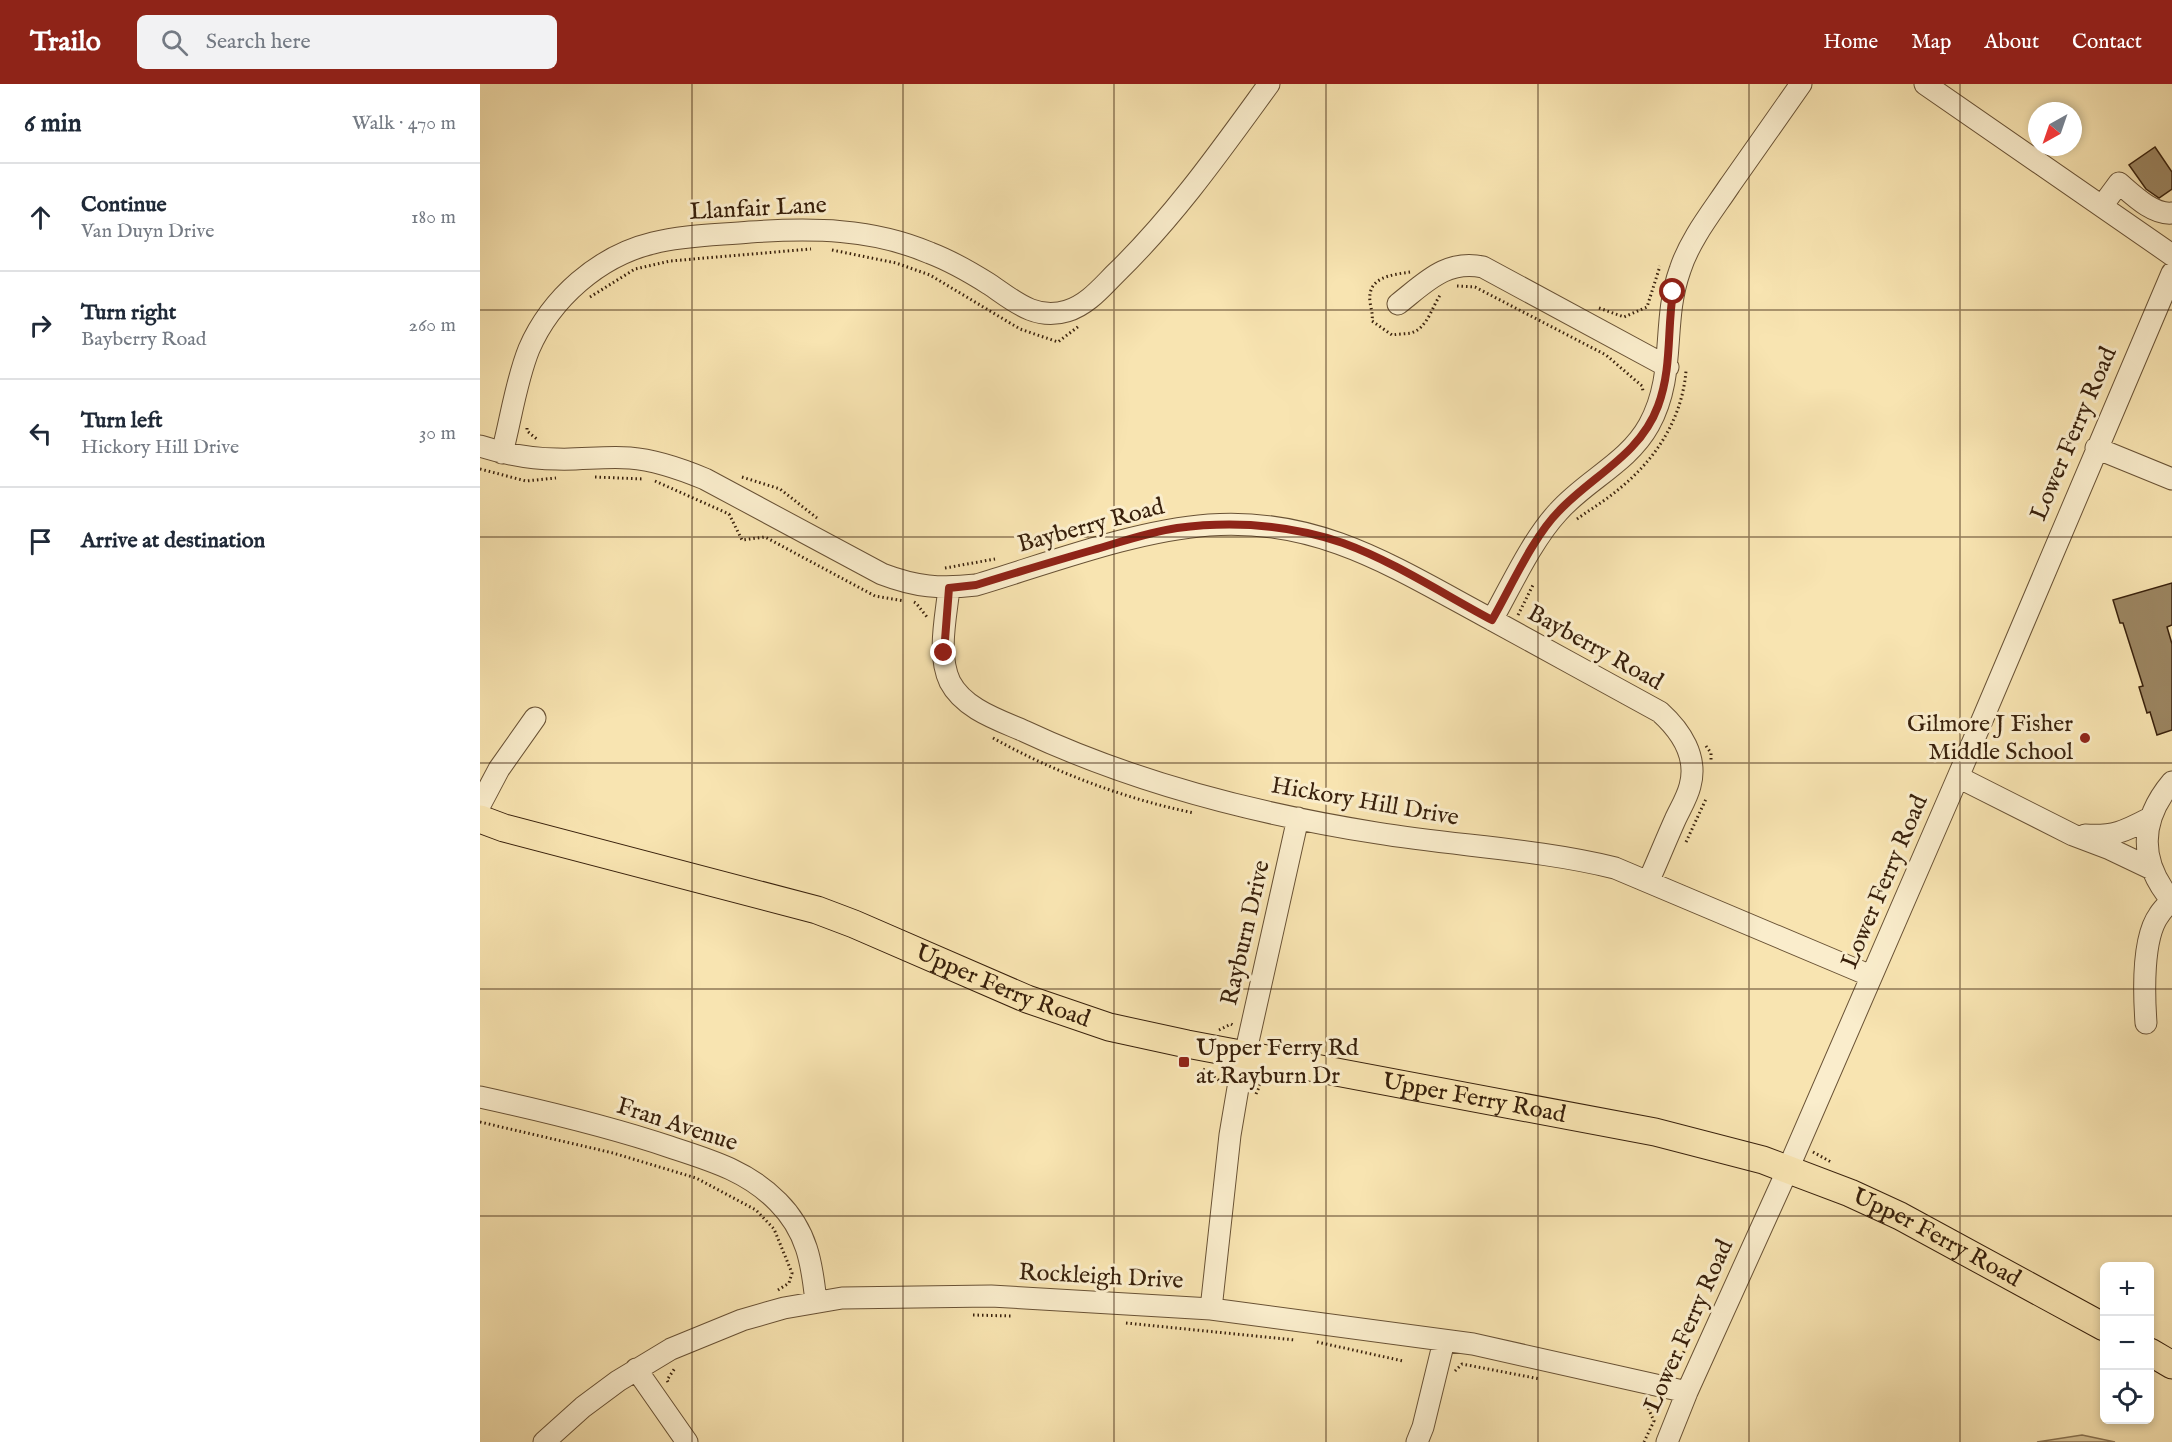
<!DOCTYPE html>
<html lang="en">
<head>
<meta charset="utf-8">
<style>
	:root { --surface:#fff; --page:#f2f2f3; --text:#1f2937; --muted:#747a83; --line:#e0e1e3; --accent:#8f2418 }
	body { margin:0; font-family:"IM FELL English",serif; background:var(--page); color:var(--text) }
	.controls { position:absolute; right:18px; bottom:18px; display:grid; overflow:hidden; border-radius:9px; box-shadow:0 3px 9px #0003 }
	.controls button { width:54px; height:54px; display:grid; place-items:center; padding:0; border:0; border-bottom:2px solid var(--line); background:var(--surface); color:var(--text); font:30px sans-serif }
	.compass { position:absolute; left:1548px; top:18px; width:54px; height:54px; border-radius:50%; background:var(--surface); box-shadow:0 3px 9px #0003; rotate:220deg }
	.stop { position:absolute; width:18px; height:18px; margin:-14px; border:4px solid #8f2418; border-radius:50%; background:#fff }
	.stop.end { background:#8f2418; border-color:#fff; box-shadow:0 2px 6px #0008 }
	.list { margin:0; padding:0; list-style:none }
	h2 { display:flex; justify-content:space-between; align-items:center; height:78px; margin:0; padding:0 24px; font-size:26px }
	h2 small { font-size:20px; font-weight:400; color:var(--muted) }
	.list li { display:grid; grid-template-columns:39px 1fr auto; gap:18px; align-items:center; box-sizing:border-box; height:108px; padding:0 24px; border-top:2px solid var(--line) }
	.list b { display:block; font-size:22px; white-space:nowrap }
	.list p { margin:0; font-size:20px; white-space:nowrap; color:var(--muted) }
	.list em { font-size:20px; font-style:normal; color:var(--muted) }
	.icon { flex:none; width:33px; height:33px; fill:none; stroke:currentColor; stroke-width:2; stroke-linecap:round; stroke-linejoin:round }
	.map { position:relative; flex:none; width:1692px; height:1358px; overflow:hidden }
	header { display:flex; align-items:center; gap:36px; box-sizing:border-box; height:84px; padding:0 30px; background:var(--accent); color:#fff }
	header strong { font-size:28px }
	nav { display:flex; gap:33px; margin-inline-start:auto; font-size:21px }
	.search { width:420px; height:54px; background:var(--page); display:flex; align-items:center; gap:15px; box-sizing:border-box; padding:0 21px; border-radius:9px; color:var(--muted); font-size:22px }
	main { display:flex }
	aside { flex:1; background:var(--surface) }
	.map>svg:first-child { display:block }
	.green { fill:#d8c395; stroke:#887250; stroke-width:1.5 }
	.building { fill:#9c8662; stroke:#39210c; stroke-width:1.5 }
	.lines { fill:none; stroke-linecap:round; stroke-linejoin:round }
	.minor-casing { stroke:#695235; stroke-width:23 }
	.major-casing { stroke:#39210c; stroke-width:29 }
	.path { stroke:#39210c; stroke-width:3; stroke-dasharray:1.5 3; stroke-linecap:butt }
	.minor { stroke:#faedcc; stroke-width:21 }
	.major { stroke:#f8e4b1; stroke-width:27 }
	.route { stroke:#8f2418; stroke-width:8 }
	.grid { fill:none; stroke:#39210c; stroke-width:1.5; stroke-opacity:0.55 }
	.poi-dot { fill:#8f2418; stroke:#faedcc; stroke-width:2 }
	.labels { text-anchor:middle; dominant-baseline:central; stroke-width:6; stroke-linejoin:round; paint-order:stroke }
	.street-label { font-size:24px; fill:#39210c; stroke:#faedcc }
	.poi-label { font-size:24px; fill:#39210c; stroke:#faedcc; text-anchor:end }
</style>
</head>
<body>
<header>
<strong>Trailo</strong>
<div class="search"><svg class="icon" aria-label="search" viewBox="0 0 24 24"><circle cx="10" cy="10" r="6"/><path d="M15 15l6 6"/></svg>Search here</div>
<nav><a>Home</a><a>Map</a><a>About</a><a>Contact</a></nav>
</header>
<main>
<aside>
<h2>6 min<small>Walk · 470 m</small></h2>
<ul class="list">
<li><svg class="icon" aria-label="ahead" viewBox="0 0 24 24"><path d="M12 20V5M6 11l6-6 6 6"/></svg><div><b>Continue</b><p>Van Duyn Drive</p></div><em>180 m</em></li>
<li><svg class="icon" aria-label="right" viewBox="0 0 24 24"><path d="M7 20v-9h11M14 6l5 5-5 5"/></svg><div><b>Turn right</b><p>Bayberry Road</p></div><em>260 m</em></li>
<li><svg class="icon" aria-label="left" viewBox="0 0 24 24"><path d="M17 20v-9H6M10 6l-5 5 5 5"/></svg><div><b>Turn left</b><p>Hickory Hill Drive</p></div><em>30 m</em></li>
<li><svg class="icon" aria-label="arrive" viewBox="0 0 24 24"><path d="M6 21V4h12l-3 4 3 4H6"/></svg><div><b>Arrive at destination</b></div></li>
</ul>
</aside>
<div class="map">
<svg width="1692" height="1358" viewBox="0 0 1692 1358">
	<rect width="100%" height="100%" fill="#f8e4b1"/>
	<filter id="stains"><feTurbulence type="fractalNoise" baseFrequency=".00333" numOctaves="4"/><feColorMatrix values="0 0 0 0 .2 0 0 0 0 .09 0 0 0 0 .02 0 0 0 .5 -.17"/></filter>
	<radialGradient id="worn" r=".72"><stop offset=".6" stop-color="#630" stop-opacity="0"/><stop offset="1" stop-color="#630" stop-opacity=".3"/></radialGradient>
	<path class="green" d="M1602,1351L1635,1358H1557Z"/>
	<path class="building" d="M1675,63L1692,88V105L1679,114L1666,105L1649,81Z
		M1692,499V541L1687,543L1692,560V646L1677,651L1670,628L1667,629L1659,603L1663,602L1643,539H1640L1633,516Z"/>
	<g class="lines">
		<g class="minor-casing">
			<path id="minor" d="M1445,0L1692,171
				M1622,122L1639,99C1653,111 1673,131 1692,129
				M918,220C945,199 966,175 1003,183L1188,283
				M0,362C25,370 50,375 77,375C101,376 125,372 150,374C176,376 201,385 225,395L402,490C436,503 460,505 496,501C570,479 653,447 729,441C838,433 914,483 1005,532C1063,564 1122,596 1180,628C1201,647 1218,673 1210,702C1207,714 1200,725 1195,736C1186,756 1178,776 1169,796
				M1616,364L1692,395
				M22,369C31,335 36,297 49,265C71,214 119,172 173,159C204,151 238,151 270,148C331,144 392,144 450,169C471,177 490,188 509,200C533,216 555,237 587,227C607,221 621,204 635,190C694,133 741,66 789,0
				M469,504C466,533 457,571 470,598C484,625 519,636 544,647C655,699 777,730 897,749C976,762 1058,765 1135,784L1391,892
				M1012,536C1031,502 1052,456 1078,428C1106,396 1148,379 1169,341C1197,290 1181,239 1200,186C1210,155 1232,128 1250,101C1274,67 1297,34 1321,0
				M1478,693L1593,751L1630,765L1672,785
				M1692,698C1659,737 1659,778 1692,817
				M0,721L19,685L55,634
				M1605,751C1634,753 1645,747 1670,734
				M1666,939C1664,911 1662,854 1679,831C1682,826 1687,821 1692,816
				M0,1013C64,1027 128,1042 190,1063C230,1076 268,1087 298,1118C327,1147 332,1179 336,1218
				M731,1225L750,1051L759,998L818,734
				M156,1285L207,1358
				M64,1358L103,1323L138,1297L191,1265L262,1236L304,1224L362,1214L511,1212L731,1225L993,1260L1207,1308
				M937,1358L943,1343L964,1257
				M1187,1358L1207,1308L1308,1085L1478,693L1692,189"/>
		</g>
		<g class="major-casing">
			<g id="major">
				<path id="s1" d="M0,735L24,744L337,826L374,840L547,915L629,943L707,960L1175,1048L1283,1076L1370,1109L1420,1132L1624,1243"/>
				<path d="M1670,1268L1692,1281"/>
			</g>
		</g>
		<path class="path" d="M352,166L416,179L450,191L540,245L578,258L599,242
			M930,188C911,191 887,193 890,218C891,225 893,230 892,237L912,251C918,250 925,250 931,249C948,244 952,222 961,210
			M977,202L995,203L1126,271L1162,302L1163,307
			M110,213L155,185L190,177L331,165
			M1119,224L1144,233L1167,223L1180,182
			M47,344V347L58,356
			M0,385L46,397L76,394
			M115,393L163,395
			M262,393L300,405L337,434
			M175,397L249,430L262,456L285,453L395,512L424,517
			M1097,435C1111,425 1126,416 1139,405C1176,375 1202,335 1206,287
			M465,484L515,475
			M434,518L436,519L447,533
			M1038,531L1054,499
			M513,654C574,688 645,715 714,729
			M1226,662L1231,669V678
			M1206,758L1226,715
			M739,946L751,940L755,942
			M723,985L740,997L739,999
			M776,1010L783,994
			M0,1038L133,1069L216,1094L276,1126L294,1145L312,1189L309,1199L298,1206
			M1333,1068L1351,1078
			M493,1231L531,1232
			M646,1239L815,1256
			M837,1258L923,1277
			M1184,1286L1200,1276L1211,1253
			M975,1287L982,1280L1060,1295
			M188,1298L187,1296L195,1284
			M1163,1317L1168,1324L1174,1337L1164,1358"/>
		<use href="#minor" class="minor"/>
		<use href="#major" class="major"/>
	</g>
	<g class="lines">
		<path class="route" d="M464,569L469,504L496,501C535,489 574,477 613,466C641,458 669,448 697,444C752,437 810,441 863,459C915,478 963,510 1012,536C1031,503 1053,453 1079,427C1113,391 1160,371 1178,322C1192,285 1187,246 1193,208"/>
	</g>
	<path class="grid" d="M212,0V1358M423,0V1358M634,0V1358M846,0V1358M1058,0V1358M1269,0V1358M1480,0V1358M0,226H1692M0,453H1692M0,679H1692M0,905H1692M0,1132H1692"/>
	<g class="poi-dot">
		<circle cx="1605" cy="654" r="6"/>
		<rect x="698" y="972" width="12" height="12" rx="3"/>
	</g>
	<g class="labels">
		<g class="street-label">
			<text transform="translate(278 125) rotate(-3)">Llanfair Lane</text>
			<text transform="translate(1594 350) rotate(-67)">Lower Ferry Road</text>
			<text transform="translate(611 442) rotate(-15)">Bayberry Road</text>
			<text transform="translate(1115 564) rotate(29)">Bayberry Road</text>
			<text transform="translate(885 718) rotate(10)">Hickory Hill Drive</text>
			<text transform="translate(1405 798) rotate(-67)">Lower Ferry Road</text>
			<text transform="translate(766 849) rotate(-77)">Rayburn Drive</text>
			<text stroke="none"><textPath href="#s1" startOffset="550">Upper Ferry Road</textPath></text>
			<text stroke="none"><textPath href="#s1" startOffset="1036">Upper Ferry Road</textPath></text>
			<text transform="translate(197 1041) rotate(18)">Fran Avenue</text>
			<text stroke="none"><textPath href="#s1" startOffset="1522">Upper Ferry Road</textPath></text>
			<text transform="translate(621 1193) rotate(3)">Rockleigh Drive</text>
			<text transform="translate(1209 1242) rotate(-66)">Lower Ferry Road</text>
		</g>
		<g class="poi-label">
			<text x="1593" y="640">Gilmore J Fisher<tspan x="1593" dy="28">Middle School</tspan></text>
			<text x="716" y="964" text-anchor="start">Upper Ferry Rd<tspan x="716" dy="28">at Rayburn Dr</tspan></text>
		</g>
	</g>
	<rect width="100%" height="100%" filter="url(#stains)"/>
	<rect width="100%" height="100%" fill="url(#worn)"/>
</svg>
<div class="controls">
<button>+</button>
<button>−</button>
<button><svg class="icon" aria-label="locate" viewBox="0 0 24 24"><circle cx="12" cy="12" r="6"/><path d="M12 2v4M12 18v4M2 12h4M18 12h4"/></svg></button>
</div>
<svg class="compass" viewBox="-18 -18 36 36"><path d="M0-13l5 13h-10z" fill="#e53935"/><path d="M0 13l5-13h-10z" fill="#747a83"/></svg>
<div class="stop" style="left:1193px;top:208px"></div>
<div class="stop end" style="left:464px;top:569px"></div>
</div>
</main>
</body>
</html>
